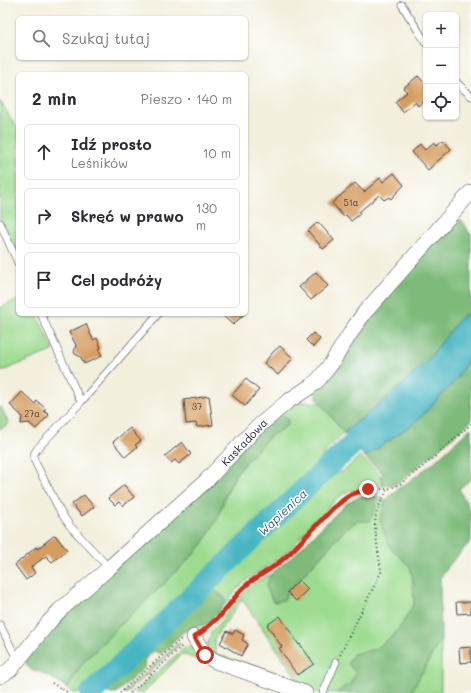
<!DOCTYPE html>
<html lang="pl">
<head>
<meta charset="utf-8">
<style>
	:root { --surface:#fff; --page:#f2f2f3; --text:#2b2b33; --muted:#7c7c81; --line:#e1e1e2 }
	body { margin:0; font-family:Mali,sans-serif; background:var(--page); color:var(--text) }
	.controls { position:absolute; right:12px; top:12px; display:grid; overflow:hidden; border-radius:6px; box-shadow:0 1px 3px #0004 }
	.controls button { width:36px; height:36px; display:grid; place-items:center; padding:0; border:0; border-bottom:1px solid var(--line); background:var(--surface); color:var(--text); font:20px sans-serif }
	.stop { position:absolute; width:12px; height:12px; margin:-9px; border:3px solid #c8321e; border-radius:50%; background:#fff }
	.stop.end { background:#c8321e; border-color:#fff; box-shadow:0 1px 4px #0008 }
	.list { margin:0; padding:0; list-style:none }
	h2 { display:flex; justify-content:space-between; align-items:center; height:52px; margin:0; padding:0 16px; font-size:17px }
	h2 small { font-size:13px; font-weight:400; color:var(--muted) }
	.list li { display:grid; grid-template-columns:26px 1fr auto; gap:12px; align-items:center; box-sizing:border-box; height:56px; margin:0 8px 8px; padding:0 8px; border:1px solid var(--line); border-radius:6px }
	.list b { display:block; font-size:15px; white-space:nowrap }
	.list p { margin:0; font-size:13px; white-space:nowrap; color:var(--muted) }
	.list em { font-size:13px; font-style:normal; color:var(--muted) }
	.icon { flex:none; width:22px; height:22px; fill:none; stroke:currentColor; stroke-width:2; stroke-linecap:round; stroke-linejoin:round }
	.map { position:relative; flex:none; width:471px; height:693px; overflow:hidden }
	.search { position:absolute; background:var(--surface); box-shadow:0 1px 3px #0004; left:16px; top:16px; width:232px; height:44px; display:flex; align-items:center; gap:10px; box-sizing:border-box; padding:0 14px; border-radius:6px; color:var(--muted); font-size:15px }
	.panel { position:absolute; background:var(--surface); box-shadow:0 1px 3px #0004; left:16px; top:72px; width:232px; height:244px; border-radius:6px }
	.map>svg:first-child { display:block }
	.green { fill:#9ddb90; stroke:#607e66; fill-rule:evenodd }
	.forest { fill:#7ebb7a; stroke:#506e5a }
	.water { fill:#47b5c2; stroke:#346c7e }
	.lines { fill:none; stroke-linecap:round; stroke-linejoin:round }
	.river { stroke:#47b5c2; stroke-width:22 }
	.building { fill:#d59c5f }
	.lane-casing { stroke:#414153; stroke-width:8 }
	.street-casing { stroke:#414153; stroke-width:16 }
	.path { stroke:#414153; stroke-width:2; stroke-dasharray:1 3; stroke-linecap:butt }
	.lane { stroke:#fff; stroke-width:7 }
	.street { stroke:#fff; stroke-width:15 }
	.route { stroke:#c8321e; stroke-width:5 }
	.labels { text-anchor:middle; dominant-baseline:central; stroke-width:3; stroke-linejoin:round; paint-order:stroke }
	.number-label { font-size:9px; fill:#4f4044 }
	.street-label { font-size:11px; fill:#22223b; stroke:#fff }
	.water-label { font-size:12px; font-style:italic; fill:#315d71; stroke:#fff }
</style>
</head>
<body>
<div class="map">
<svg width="471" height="693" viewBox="0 0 471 693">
	<rect width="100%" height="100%" fill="#fff"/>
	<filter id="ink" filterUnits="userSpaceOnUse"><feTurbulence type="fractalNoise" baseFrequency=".025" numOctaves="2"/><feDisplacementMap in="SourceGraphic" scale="8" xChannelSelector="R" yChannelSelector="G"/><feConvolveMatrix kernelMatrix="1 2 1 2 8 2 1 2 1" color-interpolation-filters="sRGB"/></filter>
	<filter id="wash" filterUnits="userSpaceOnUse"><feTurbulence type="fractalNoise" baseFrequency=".012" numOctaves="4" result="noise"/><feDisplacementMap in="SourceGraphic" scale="16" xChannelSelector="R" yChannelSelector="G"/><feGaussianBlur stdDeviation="0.9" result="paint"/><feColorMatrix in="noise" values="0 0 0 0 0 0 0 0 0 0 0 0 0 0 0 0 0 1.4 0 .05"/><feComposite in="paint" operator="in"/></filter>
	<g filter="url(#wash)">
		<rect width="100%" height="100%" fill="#f3efdd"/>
		<path class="green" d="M0,101L15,125L18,128V256L0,221Z
			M18,300V314H36L54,350L0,372V307Z
			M304,402L321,403L344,433L327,449L322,457L315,471L259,524L86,693H73L67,689L82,664L117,628L171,577L203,544L218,517L226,494L237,472L263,443L272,435L279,413L296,403Z
			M0,405L9,424L0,429Z
			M360,456L381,476L383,486L363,488L348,491L337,498L288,551L273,562L248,579L238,588L227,602L223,596L209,588L324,480L344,471Z
			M378,496L385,501L451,563L395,641L345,693H319L294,682L221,661L207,646L209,639L211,634L210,633L247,590L256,582L271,574L291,558L346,504L359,497ZM242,599L296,677L294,682L216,654L214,639Z
			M441,638V693H411L414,686Z
			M179,643L180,644L126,693H123Z
			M190,645L195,649L194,655L196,659L182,654L143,693H134L184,648Z"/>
		<path class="forest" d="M452,219C463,219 465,224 469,233L471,234V312L461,317L426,362L401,386L344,433L317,398L315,392L359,327Z
			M471,354V421L402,480L393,485L383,486L381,476L383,474L365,457L417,421L456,380Z
			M279,413L288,419V425L272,435L263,443L237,472L226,494L218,517L203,544L171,577L117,628L82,664L67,689L59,682L38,671L31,670L27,666L26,661L42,635Z
			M471,428V479L459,489L471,512V541L451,563L440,578L441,638L411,693H337L342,688L349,685L356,673L348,664L353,654L375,649L393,636L402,624L414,603L413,582L410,566L392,550L386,538L380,520L385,501L397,489L407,483L433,463Z
			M378,496L375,509L370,521H357L346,529L299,580L287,592L284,600L273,602L266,587L271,574L291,558L346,504L359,497Z
			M209,588C217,591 221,595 227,602L208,623L204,625L189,629L182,633L161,654L154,651L146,658L144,661L145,667L116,693H96Z"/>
		<path class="water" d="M471,312V354L456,380L417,421L365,457L344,433L401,386L426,362L461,317Z"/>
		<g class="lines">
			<path class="river" d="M91,693L321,473L353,444L377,427"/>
		</g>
		<g id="blocks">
			<path class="building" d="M418,76L426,85V99L418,106L415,102L403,112L395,102L407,92L403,88Z
				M443,140L451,149L428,170L412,152L420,144L425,150L434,142L437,145Z
				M394,173L404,185L391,199L389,197L384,200L379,195L359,212L360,214L351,221L346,215L344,217L332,203L355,183L364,192L380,178L383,182Z
				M318,222L334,240L323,249L308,231Z
				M316,272L328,286L311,300L299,287Z
				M221,314H244L233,325Z
				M86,324L93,340L97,338L101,348L99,349L102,356L84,364L81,357L75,354L74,351L76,345L69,332Z
				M313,333L320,339L313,347L306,340Z
				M280,346L293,358L278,375L264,363L273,352Z
				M246,379L259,390L245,406L232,395Z
				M22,392L35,404L37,401L46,409L44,411L49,415L36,429L29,423L21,424L22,416L10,405Z
				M209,396L213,425L197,427L196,423L186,424L184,400Z
				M130,428L141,441L135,445L137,447L125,457L113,442Z
				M182,442L191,454L179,464L175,460L171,463L165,456Z
				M124,485L134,497L123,506L119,502L115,505L108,498Z
				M84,495L94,507L82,516L72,504Z
				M55,535L67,550L52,562L46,556L31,567L35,573L26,580L15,565L36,547L37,549Z
				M299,580L308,589L296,601L287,592Z
				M456,602H471V613L457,614Z
				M280,616L299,645L300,644L314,664L297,675L279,648L282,647L267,625Z
				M235,630L244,635L242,640L248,644L241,656L220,643L227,631L233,634Z
				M471,647V662L460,663L459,648Z"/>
		</g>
	</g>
	<g filter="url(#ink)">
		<use href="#blocks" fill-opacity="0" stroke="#414153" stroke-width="1"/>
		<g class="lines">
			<g class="lane-casing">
				<path id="lane" d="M402,5L426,43
					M456,82L471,96
					M0,223L18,263
					M41,314L81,402L37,449L34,454V460L61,513L70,526L109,568
					M81,402L158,314
					M0,625L18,661
					M323,693L336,662"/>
			</g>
			<g class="street-casing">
				<path id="street" d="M194,637C201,649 203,654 215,661L305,693
					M0,676L10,670L49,622L60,610L109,568L207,480L253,431L287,402L311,386L319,379L331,364L355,326L365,312L471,192"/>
			</g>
			<path class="path" d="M204,630L221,615L241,590L250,582L276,565L290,553L333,508L350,495L368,489H388L400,484L431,460L471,424
				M340,655L381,572V569C379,555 373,527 376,515C378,506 383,497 388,489
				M52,683L69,693
				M120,693L182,638
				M130,693L167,660L183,645"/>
			<use href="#lane" class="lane"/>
			<use href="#street" class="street"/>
		</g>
	</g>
	<g class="lines" filter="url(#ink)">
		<path class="route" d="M205,655L201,649L194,637L203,631L221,615L241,590L250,582L276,565L290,553L333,508L350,495L368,489"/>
	</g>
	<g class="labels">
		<g class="number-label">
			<text x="351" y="202">51a</text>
			<text x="197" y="406">37</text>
			<text x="32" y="413">27a</text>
		</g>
		<g class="street-label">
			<text transform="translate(244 442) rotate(-46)">Kaskadowa</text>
		</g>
		<g class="water-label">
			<text transform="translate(282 512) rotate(-43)">Wapienica</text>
		</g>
	</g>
</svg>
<div class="controls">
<button>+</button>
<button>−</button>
<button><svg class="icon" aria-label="locate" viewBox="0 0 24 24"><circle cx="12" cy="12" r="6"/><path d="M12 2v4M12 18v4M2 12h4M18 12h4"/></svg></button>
</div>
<div class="stop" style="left:205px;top:655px"></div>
<div class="stop end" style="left:368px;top:489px"></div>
<div class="search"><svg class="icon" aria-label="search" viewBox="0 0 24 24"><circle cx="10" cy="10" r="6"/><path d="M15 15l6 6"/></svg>Szukaj tutaj</div>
<section class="panel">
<h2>2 min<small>Pieszo · 140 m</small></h2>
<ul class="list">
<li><svg class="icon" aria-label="ahead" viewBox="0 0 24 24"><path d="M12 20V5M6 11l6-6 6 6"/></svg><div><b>Idź prosto</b><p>Leśników</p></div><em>10 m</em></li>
<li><svg class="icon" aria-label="right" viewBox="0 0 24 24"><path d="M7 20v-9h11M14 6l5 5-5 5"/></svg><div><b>Skręć w prawo</b></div><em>130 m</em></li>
<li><svg class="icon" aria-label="arrive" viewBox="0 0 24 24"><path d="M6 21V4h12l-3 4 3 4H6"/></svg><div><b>Cel podróży</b></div></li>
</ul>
</section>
</div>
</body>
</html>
